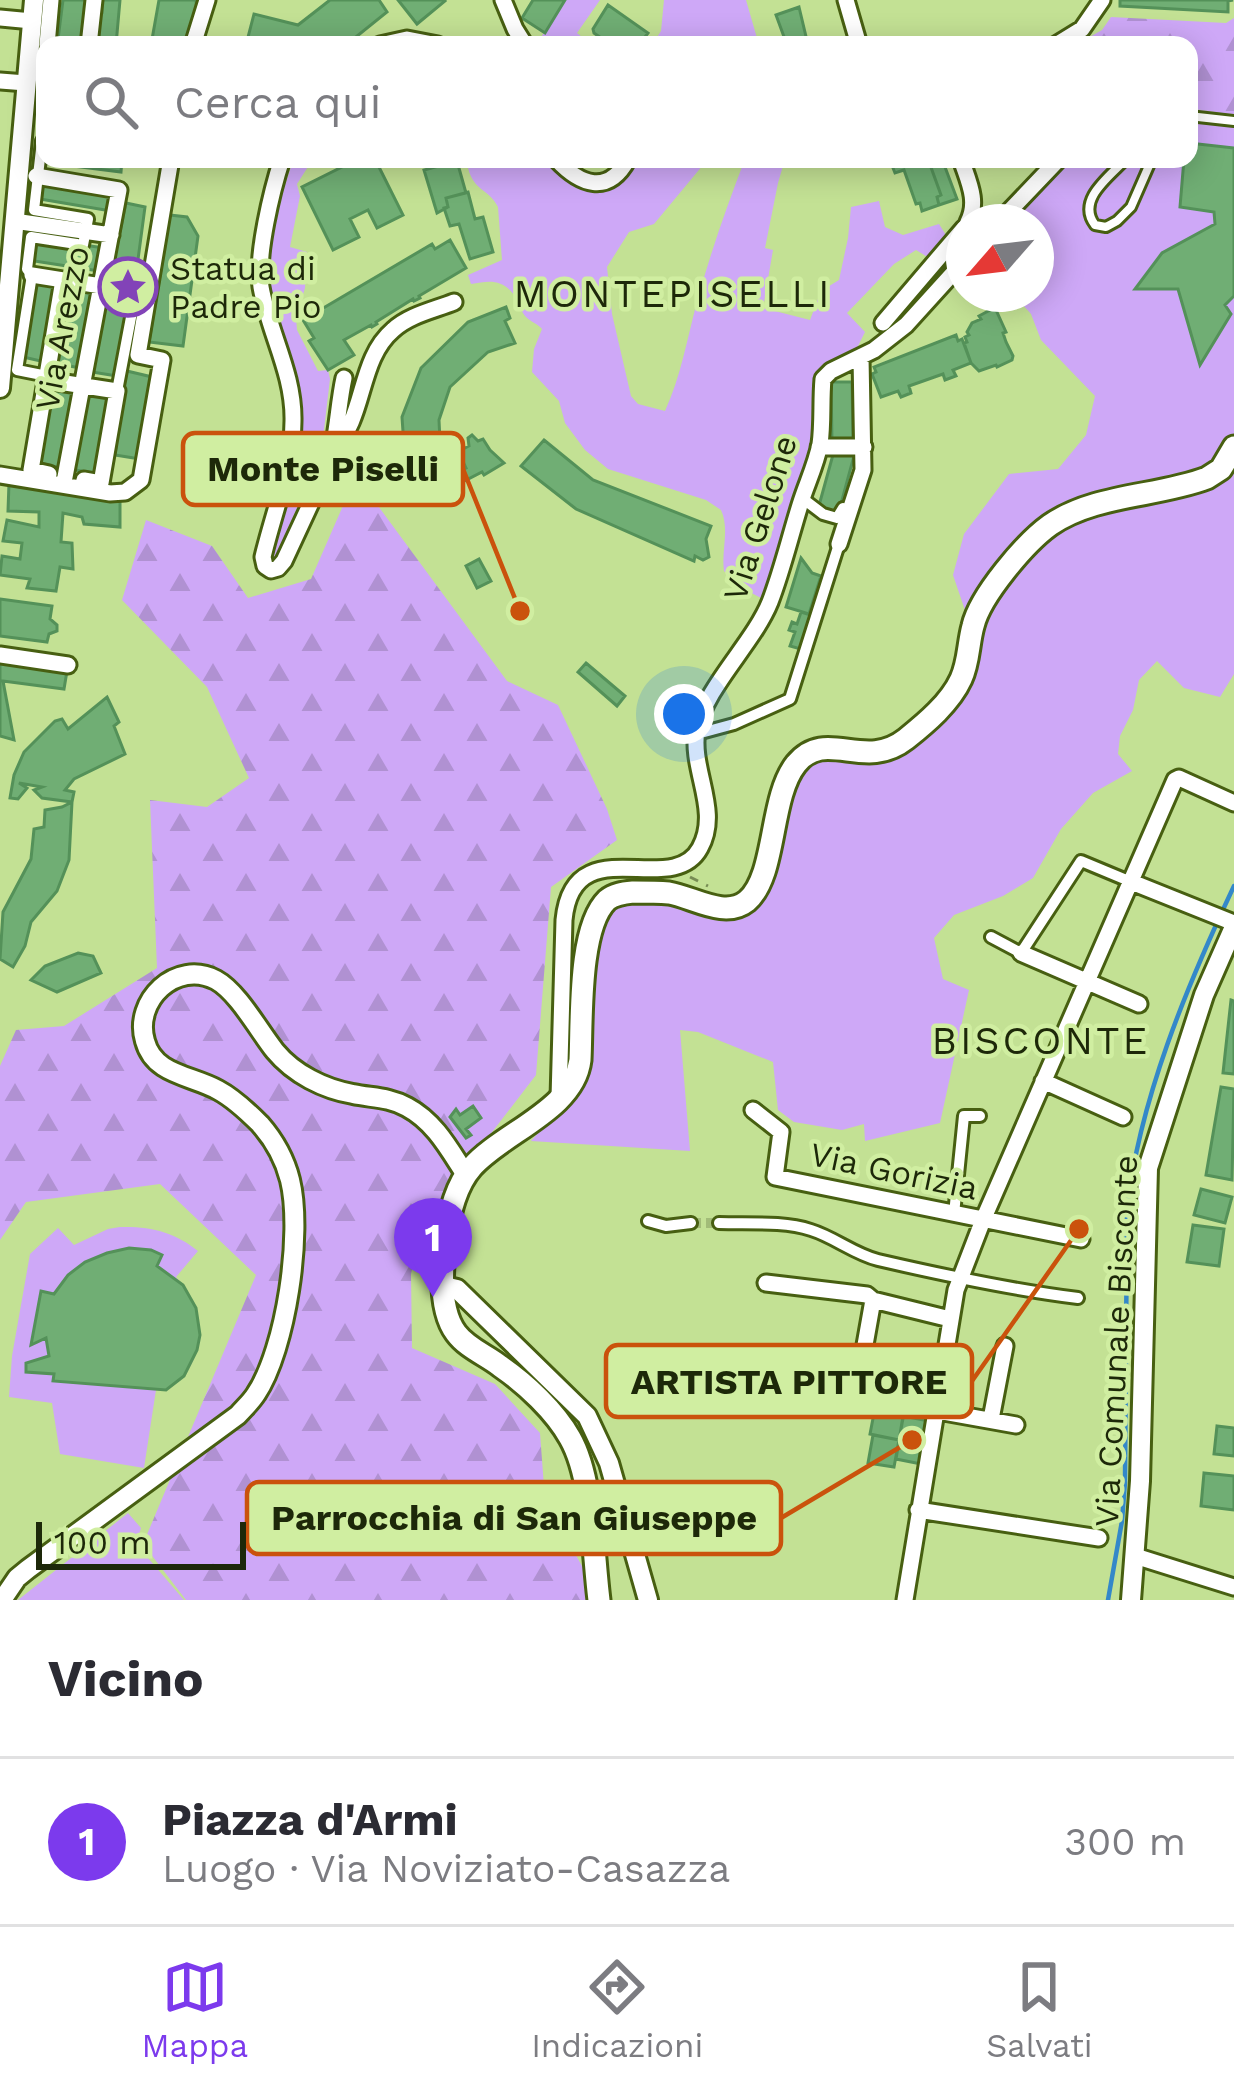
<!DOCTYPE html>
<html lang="it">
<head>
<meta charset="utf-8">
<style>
	:root { --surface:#fff; --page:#f7f7f7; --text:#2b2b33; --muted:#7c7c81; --line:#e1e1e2; --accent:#7c3aed }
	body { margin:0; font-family:"Work Sans",sans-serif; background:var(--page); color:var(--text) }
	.compass { position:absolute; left:946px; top:204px; width:108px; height:108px; border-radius:50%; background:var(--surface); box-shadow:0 6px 30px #0003; rotate:242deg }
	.scale { position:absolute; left:36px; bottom:30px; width:210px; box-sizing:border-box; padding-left:12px; border:6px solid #1d2809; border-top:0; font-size:33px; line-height:42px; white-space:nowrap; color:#1d2809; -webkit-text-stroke:9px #d0eea1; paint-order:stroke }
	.you { position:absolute; left:684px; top:714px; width:42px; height:42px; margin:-30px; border:9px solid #fff; border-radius:50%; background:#1a73e8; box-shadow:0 0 0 18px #1a73e833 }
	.badge { display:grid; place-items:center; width:78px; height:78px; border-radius:50%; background:var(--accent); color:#fff; font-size:39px; font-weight:700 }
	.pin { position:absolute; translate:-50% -99px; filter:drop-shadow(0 3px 6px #0008) }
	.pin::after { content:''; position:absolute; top:63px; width:42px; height:36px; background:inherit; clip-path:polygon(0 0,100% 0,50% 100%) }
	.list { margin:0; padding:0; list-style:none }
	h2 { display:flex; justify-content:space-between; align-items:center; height:156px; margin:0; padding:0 48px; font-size:51px }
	h2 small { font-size:39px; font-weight:400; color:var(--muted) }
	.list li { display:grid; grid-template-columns:78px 1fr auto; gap:36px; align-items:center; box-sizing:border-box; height:168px; padding:0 48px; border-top:3px solid var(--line) }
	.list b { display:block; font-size:45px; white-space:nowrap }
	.list p { margin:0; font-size:39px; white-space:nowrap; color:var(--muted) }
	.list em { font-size:39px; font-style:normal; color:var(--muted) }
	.icon { flex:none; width:66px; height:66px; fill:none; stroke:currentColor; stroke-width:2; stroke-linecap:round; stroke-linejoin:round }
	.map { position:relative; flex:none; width:1234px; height:1600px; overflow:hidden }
	.search { position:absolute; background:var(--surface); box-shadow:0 6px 30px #0003; left:36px; right:36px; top:36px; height:132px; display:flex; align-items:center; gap:30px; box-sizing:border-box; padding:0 42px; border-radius:24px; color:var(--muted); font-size:45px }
	.sheet { height:324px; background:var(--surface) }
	nav { display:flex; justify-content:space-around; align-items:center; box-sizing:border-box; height:168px; border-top:3px solid var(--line); background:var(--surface); font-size:33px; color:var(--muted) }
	nav a { display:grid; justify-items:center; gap:6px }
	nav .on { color:var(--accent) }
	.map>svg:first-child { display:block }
	.grass { fill:#cea8f7 }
	.forest { fill:url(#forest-firs) }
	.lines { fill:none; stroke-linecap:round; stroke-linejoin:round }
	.stream { stroke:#3388c9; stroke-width:4.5 }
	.building { fill:#70ae74; stroke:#549159; stroke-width:3 }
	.pedestrian-tunnel { stroke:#a2bc78; stroke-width:10; stroke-dasharray:10 5; stroke-linecap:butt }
	.service-casing { stroke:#475f11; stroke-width:14 }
	.pedestrian-casing { stroke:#475f11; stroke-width:16 }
	.minor-casing { stroke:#475f11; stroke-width:21 }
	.tertiary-casing { stroke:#475f11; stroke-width:24 }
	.secondary-casing { stroke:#475f11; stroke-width:27 }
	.path { stroke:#778c54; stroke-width:3; stroke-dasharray:9 9; stroke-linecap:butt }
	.service { stroke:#fff; stroke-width:8 }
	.pedestrian { stroke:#fff; stroke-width:10 }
	.minor { stroke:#fff; stroke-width:15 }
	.tertiary { stroke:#fff; stroke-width:18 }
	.secondary { stroke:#fff; stroke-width:21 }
	.labels { text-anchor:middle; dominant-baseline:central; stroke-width:9; stroke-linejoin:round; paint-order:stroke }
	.poi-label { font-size:33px; fill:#1d2809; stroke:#d0eea1; text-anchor:start }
	.street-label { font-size:33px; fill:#1d2809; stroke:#d0eea1 }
	.quarter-label { font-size:39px; letter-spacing:3px; fill:#1d2809; stroke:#d0eea1 }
	.leader { fill:none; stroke:#ca520c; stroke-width:4.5 }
	.callout-dot { fill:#ca520c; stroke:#d0eea1; stroke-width:4.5 }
	.callout { fill:#d0eea1; stroke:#ca520c; stroke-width:4.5 }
	.callout-label { font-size:36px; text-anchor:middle; font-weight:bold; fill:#1d2809 }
</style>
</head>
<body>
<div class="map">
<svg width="1234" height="1600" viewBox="0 0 1234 1600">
	<defs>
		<pattern id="forest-firs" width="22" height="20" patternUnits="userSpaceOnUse" patternTransform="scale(3)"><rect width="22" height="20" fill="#cea8f7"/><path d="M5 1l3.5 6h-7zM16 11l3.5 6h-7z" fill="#b091d2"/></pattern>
	</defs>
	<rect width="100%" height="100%" fill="#c3e194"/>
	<path class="grass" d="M565,0H600L577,33L592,45H540L538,42Z
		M664,0H746L759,45H652L661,31Z
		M1189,108L1234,115V674L1220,697L1184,688L1157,661L1139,680L1133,710L1120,736L1118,754L1132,771L1093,793L1061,829L1033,878L1003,896L954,915L934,938L943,979L969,990L940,1123L865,1141L864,1124L842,1130L794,1122L778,1110L773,1062L698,1032L680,1030L690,1151L531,1141L569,1097L590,974L608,906C623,904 641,898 656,899C691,903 726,934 757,905L784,806L805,767L821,758L839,757L864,762L889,759L934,726L970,625L953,575L964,534L1009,474L1058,469L1086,435L1095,396L1041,340L1031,314L1023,305L1002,310L996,294H1036V222H1013L1016,213L1066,159H1189Z
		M294,159H313L297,184L300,196L290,247L307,252L305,288L296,318L297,330L318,371L328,370L330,379L321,455L275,557L272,559C270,519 299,467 301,422C303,369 274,328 267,277C264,251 284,185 294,159Z
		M471,159H543C575,193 611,213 638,159H708L654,224L629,232L607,267L612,314L631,396L638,404L665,411C681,376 687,339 697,302C710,254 727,206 745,159H785L778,183L765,248L773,250L763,308L810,320L821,291L839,280L848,238L851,207L879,201L885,227L903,235L939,224L949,240L934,261L916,250L894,264L847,313L865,332L855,352L825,365L817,376L812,444L763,599L738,586L724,571C721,550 730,530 721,510L706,500L608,469L585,450L565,423L559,401L532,372L534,349L542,329C538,324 531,322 526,317C521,312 520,304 516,298C504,279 491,280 471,284L468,275L502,260L498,207C488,187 472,192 467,163Z
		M120,1227C150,1226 175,1232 198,1251L176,1277C187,1290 196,1304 199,1321C203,1348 187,1390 156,1390L144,1468L60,1454L52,1403L9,1397L12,1356L30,1254L58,1228L74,1245L108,1229Z
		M128,1513L141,1528L136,1544L184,1600H18Z"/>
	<path class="forest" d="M1111,17L1226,23L1234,18V115L1189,108V45H1076L1102,30Z
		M356,476L507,681L558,705L607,809L617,840L551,887L536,1075L423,1222L411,1274L412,1348L495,1384L540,1433L545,1500L601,1600H186L143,1544L256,1275L160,1184L26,1202L0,1240V1066L16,1030L64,1026L157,968L150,800L207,807L249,778L207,687L122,600L146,520L212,546L248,598L311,579Z"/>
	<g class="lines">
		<path class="stream" d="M1108,1600L1122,1521L1125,1482L1127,1210C1139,1100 1187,986 1234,886"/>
	</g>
	<path class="building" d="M63,0H87L81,42L58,39Z
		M99,0H120L116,45L92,44L96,11L102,12V3Z
		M159,0H196L197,17L192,45H151Z
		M330,0H379L387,12L346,45H246L254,14L298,25Z
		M398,0H444L445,1L417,24Z
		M533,0H565L545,33L522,18Z
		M1120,0H1233L1228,1V12L1120,6Z
		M608,5L648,33L639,45H611L594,33L593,29Z
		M799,7L808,45H787L776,15Z
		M1189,143L1234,148V296L1225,305L1231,314L1200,365L1178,289H1135L1162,253L1215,224L1214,212L1180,207L1184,159H1189Z
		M45,159H122L121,172L41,162Z
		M358,159H375L403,215L377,228L368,210L350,219L359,237L333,250L302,187Z
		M903,159H928L941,195L937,197L939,205L922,211L920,203L916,204L904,170L895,173L891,163Z
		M937,159H942L957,199L939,205L937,197L941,195L929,162Z
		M457,161L466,193L446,198L448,207L437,213L424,170Z
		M43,177L114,189L111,211L40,199Z
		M468,192L475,219L483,217L493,252L470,259L459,224L450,226L444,208L448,207L446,198Z
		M126,203L145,207L137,267L113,265Z
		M170,215L187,217L198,236L183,346L149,342Z
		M31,237L104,248L99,271L28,260Z
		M450,240L466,268L419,296L420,298L414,301L413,299L376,322L377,324L372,327L371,325L344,340L354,355L328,370L309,341L314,338L303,320L432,244L435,249Z
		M32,275L58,279L49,363L19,356Z
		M63,280L101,286L85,369L54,363Z
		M101,286L136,291L117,376L92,372Z
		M506,307L510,318L505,321L515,343L488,352L450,387L439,420L441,463L447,477L466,468L461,457L463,449L469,446L468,438L472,435L478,441L483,439L490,450L504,463L484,475L482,472L420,504L406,476L402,417L421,368L468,322Z
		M992,309L996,310L1006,332L1003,333L1006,342L1013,356L1012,360L997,367L996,365L979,371L971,363L964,343L967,342L965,337L969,335L967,332L972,323L981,319L979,316Z
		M956,335L958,341L962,339L971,363L953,370L956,376L945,380L943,374L909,386L911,393L901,397L898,391L881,397L872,374L876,372L874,367Z
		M127,371L152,377L140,459L115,455L116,447L112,443Z
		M54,382L78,389L66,469L39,463Z
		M831,382H852L853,442L832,443Z
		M86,386L113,396L99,474L75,470Z
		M544,440L593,480L711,526L706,539L709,557L703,560L695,556L694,561L576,509L521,466Z
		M834,451L854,456L838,515L818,509Z
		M9,483L120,500V527L84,524L82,517L63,513L61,542L72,543L73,569L60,567L56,591L27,588L30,579L0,575L2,556L20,559L22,543L3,541L7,520L39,527V512L8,511Z
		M801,558L812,573L821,576L809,614L786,607Z
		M479,559L491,581L477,588L466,566Z
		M0,599L52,606L50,619L57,625V631L49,634L47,642L0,636Z
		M801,612L814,616L804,650L790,646L795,632L789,630L792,622L797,624Z
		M0,659L68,665L64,689L3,681L14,740L0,736Z
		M586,663L625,696L617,706L578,672Z
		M107,697L119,722L114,726L125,754L74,779L65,790L74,792L72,802L42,798L34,790L42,787L19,783L27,788L18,799L10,798L14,775L24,752L55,721L62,719L68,729Z
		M72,802L69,860L57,891L31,922L25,946L13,967L0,959L3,912L31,859L34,829L44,827L45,810L62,807Z
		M78,953L93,956L101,973L57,992L31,980L45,966Z
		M1231,1000L1234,1001V1074L1223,1073Z
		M1221,1087L1234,1089L1232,1180L1206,1175Z
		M473,1106L481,1118L466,1129L471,1135L466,1138L450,1117L456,1109L460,1115Z
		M1201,1189L1232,1197L1225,1223L1194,1215Z
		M1193,1225L1224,1229L1219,1266L1187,1262Z
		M129,1248L151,1250L162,1255L157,1266L183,1285L196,1308L200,1335L197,1350L184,1376L166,1390L53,1381L54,1374L26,1372V1363L49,1356L46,1338L31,1345L41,1291L54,1294L68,1275L85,1262L107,1253Z
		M875,1408L904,1413L899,1440L870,1434Z
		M903,1416L929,1421L921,1464L896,1459Z
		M1217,1426L1234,1428V1456L1214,1454Z
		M873,1435L899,1440L894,1467L868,1463Z
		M1204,1473L1234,1476V1510L1201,1506Z"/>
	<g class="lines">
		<path class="pedestrian-tunnel" d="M691,1223H719"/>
		<g class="service-casing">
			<path id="service" d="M1189,116L1234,121
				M1126,159C1109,177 1076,200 1095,225L1106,227L1117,221L1131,207L1152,159"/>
		</g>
		<g class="pedestrian-casing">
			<path id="pedestrian" d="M45,142L42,141L34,210L88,219L83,245L31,237L27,269L32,275L17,370L47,376
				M101,286L136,291L117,391
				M802,498L823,514L837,518L843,508
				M697,734L734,724L790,699L839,544
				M991,937L1021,953L1081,861L1129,881
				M954,1214L964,1116H980
				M648,1221L666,1226L691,1223
				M719,1223C749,1224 783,1221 811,1230C834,1237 854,1254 878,1260C943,1275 1012,1290 1078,1298"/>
		</g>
		<g class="minor-casing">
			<path id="minor" d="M503,0L515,29L525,45
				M846,0L859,45
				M0,18L32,21
				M47,45L51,0
				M89,45L94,0
				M193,45L207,0
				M380,45L407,39L438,45
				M1056,45L1082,29L1102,0
				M0,81L26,83
				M282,159C272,190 256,255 261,287C269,333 294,373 293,421C293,465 273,514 263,557L265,566L271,570L278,568L284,561L329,464C337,440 338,405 344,378
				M556,159C580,185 608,196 628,159
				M961,159C968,181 979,201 968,222
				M36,176L119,190L65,477
				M14,221L111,235
				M999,222L1059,159
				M32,275L101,286
				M883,323L964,228
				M46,380L117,391L101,483L84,480
				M819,447H864
				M334,449C366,416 358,360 393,330C409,315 434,310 454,302
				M49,474L31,470L63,280
				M0,475L110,493L125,492L141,480L162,360L138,355L171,159
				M839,544L863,470L861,357
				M0,655L68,665
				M1129,881L1234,923
				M1021,953L1139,1004
				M1043,1081L1123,1117
				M559,1098L564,920C573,826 672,900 700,848C721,810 690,770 697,730C705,687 753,644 770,602C782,571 790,537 800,505C806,485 816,465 820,444C823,423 821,401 823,379L831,371L874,350L906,325L964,261
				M753,1110L781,1132L775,1177L1081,1239
				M766,1283L867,1295L873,1300L950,1319
				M766,1388L855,1401L871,1399L1016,1425
				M855,1401L873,1300
				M991,1419L1005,1346
				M918,1510L1099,1538
				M1135,1556L1234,1587
				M905,1600L956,1290L983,1220L1175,780L1179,778L1234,803"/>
		</g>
		<g class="tertiary-casing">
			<path id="tertiary" d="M0,388L34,0
				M444,1286L457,1289L587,1416L609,1463L648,1600
				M2,1600L17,1578L28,1569L238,1415C244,1408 251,1402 256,1394C286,1349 303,1233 290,1180C285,1160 274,1140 260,1124C248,1112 233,1098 218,1090C191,1075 154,1075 145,1041C133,1001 176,959 216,980C238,992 259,1031 275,1051C294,1074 324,1089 353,1094C372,1098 389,1097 407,1107C435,1122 449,1149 466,1175
				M1131,1600L1140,1481L1148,1168L1204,995L1234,927"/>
		</g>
		<g class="secondary-casing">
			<path id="secondary" d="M599,1600C593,1554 593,1478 570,1438C555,1411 526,1384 500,1366C486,1355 467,1348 456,1333C438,1309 442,1263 446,1235C450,1212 456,1185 472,1167C503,1132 574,1110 580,1060C582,1021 578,928 607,900C614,894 623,893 633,892C645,892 657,892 669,893C693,897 725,919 747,901C777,875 769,798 796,764C826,727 864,772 906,739C926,723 950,703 961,679C969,662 968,644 973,626C980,596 1025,543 1050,525C1095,494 1157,497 1207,478L1221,469L1234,447"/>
		</g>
		<path class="path" d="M690,877L708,886"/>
		<use href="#service" class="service"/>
		<use href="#pedestrian" class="pedestrian"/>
		<use href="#minor" class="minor"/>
		<use href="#tertiary" class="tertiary"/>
		<use href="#secondary" class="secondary"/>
	</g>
	<defs>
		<g id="sight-ring" transform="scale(3)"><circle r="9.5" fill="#d0eea1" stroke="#8243b8" stroke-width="1.5"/><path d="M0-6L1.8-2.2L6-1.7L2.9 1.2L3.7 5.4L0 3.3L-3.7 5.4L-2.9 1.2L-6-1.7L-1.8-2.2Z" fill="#8243b8"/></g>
	</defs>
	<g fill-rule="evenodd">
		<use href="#sight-ring" x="128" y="287"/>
	</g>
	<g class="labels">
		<g class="poi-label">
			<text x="170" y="268">Statua di<tspan x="170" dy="38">Padre Pio</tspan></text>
		</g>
		<g class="street-label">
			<text transform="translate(62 328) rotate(-79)">Via Arezzo</text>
			<text transform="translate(760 518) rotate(-72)">Via Gelone</text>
			<text transform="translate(894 1171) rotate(12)">Via Gorizia</text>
			<text transform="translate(1116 1341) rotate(-87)">Via Comunale Bisconte</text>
		</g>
		<g class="quarter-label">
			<text x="673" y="293">MONTEPISELLI</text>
			<text x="1041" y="1040">BISCONTE</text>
		</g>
	</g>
	<path class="leader" d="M520 611L463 469M1079 1229L972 1381M912 1440L781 1518"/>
	<g class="callout-dot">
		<circle cx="520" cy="611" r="12"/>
		<circle cx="1079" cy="1229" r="12"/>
		<circle cx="912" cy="1440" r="12"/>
	</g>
	<g class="callout">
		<rect x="183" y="433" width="280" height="72" rx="12"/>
		<rect x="606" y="1345" width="366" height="72" rx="12"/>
		<rect x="247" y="1482" width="534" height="72" rx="12"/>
	</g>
	<g class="callout-label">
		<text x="323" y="481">Monte Piselli</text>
		<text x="789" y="1394">ARTISTA PITTORE</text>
		<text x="514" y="1530">Parrocchia di San Giuseppe</text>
	</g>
</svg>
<svg class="compass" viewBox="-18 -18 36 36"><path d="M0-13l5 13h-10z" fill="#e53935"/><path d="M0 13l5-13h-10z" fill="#7c7c81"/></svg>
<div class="scale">100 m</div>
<div class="you"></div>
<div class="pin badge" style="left:433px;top:1297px">1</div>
<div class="search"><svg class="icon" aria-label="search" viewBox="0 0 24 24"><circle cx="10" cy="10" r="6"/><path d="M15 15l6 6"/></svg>Cerca qui</div>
</div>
<section class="sheet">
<h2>Vicino<small></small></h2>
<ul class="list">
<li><span class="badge">1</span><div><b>Piazza d'Armi</b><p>Luogo · Via Noviziato-Casazza</p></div><em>300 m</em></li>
</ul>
</section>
<nav>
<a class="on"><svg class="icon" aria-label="map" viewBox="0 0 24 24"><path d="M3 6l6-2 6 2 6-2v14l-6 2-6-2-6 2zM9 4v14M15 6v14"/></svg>Mappa</a>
<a><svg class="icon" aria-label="directions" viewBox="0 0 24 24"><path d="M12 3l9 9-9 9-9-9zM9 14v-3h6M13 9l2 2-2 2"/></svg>Indicazioni</a>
<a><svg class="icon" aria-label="saved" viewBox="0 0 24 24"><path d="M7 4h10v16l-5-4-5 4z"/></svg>Salvati</a>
</nav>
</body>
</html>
